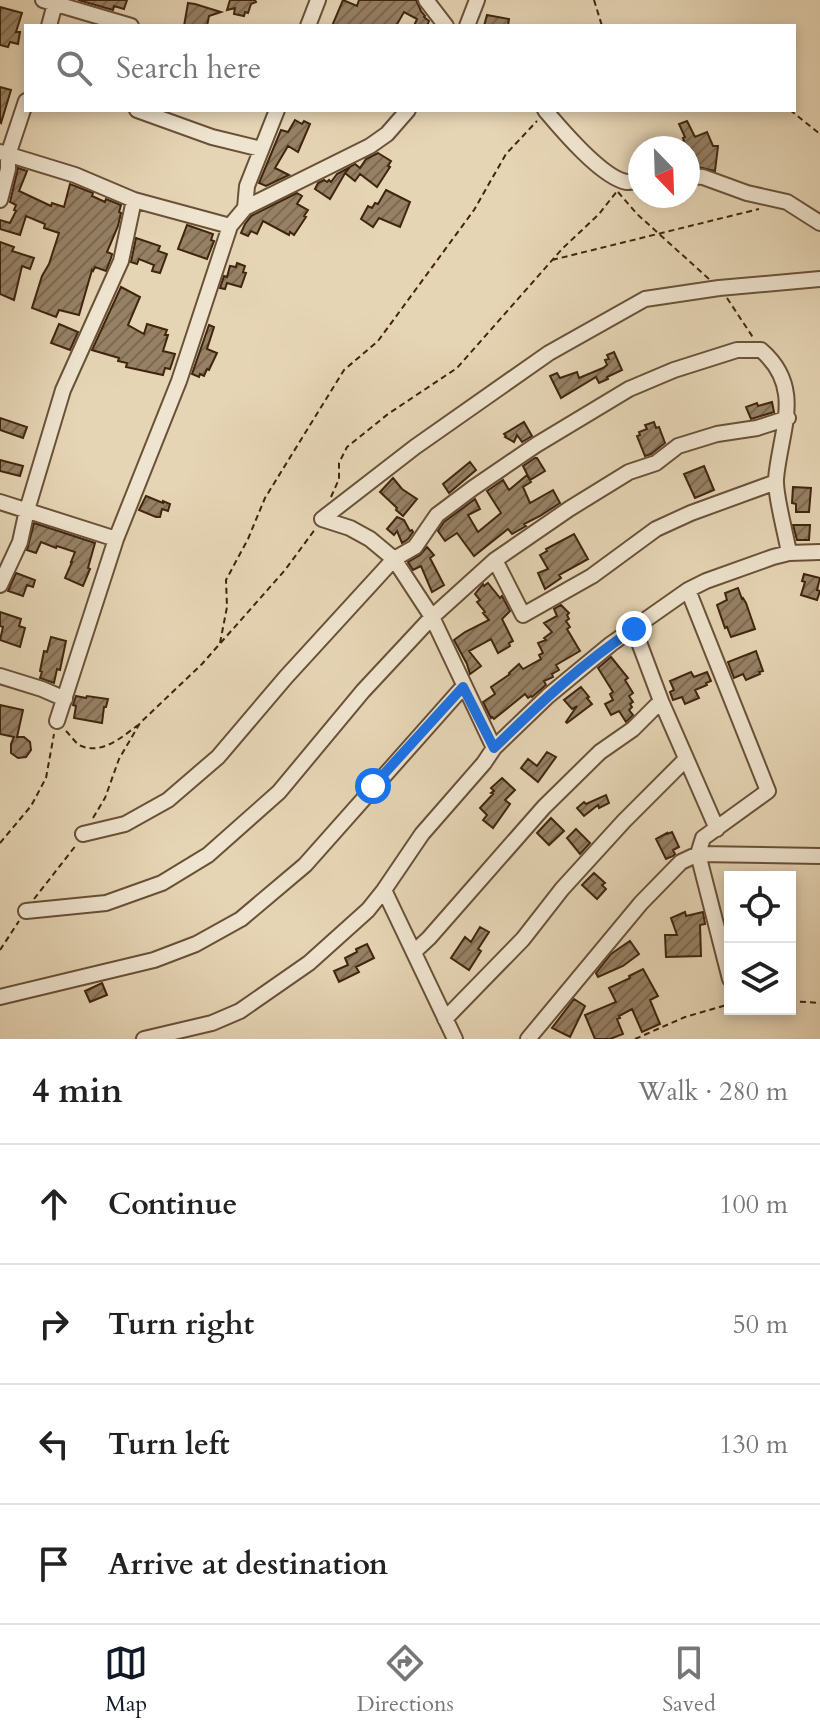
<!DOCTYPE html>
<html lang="en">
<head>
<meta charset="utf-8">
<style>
	:root { --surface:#fff; --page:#f6f6f6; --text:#222; --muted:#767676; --line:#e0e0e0; --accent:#111827 }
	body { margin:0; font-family:Cardo,serif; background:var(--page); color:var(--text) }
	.controls { position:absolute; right:24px; bottom:24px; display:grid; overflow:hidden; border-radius:0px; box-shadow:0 4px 12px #0003 }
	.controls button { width:72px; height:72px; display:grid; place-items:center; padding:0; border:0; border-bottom:2px solid var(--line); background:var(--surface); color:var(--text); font:40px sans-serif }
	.compass { position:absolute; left:628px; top:136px; width:72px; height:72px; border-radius:50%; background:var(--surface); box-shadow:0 4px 12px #0003; rotate:157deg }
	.stop { position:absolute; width:24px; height:24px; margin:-18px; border:6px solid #1a73e8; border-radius:50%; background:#fff }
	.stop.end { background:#1a73e8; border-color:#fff; box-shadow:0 2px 8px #0008 }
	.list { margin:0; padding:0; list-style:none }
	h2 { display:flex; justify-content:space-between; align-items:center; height:104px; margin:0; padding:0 32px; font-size:34px }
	h2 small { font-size:26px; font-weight:400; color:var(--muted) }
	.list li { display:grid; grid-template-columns:52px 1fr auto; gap:24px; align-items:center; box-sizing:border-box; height:120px; padding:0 32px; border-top:2px solid var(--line) }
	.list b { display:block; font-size:30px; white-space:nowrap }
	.list em { font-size:26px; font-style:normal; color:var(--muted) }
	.icon { flex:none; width:44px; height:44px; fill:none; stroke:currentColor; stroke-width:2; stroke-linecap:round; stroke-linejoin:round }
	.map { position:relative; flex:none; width:820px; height:1039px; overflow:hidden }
	.search { position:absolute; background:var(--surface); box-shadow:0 4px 12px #0003; left:24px; right:24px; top:24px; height:88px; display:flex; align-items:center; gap:20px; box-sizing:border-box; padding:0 28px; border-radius:0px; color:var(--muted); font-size:30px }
	.sheet { height:584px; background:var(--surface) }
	nav { display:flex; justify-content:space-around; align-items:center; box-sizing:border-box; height:112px; border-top:2px solid var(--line); background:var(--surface); font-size:22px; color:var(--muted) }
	nav a { display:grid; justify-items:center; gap:4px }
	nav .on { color:var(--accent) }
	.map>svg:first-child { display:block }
	.building { fill:url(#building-hatch); stroke:#3f250e; stroke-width:2 }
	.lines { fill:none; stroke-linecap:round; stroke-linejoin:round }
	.minor-casing { stroke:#695138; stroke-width:18 }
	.path { stroke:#3f250e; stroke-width:2; stroke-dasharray:6 4; stroke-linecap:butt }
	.minor { stroke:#efe4cf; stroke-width:14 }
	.route { stroke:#1a73e8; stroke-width:10 }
</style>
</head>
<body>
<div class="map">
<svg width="820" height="1039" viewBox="0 0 820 1039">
	<defs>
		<pattern id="building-hatch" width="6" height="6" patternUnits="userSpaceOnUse" patternTransform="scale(2)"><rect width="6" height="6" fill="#968165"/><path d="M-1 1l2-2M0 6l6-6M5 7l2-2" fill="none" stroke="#7c6952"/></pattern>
	</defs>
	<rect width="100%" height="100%" fill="#e6d5b5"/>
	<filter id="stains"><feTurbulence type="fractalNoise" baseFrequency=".0025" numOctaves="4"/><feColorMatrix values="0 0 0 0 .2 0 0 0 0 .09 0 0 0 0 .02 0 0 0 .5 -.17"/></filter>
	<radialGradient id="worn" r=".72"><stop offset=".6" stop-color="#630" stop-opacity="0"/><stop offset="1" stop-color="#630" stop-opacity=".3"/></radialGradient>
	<path class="building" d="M78,0H127L124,9L114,6L113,10Z
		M230,0H255L256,2L251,4L248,13L245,12L244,16L234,14L235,8L227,10Z
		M343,0L357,6L359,0H416L421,11L425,16L424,17L429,21L427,26H414L417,19L404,12L396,26H332Z
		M188,3L195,4L221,12L209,16L207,26H184Z
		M0,7L22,13L16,32H20L18,44L10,42L8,47L0,45Z
		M487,15L509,19L508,26H484Z
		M0,87L11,90L1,123L0,122Z
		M295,120L302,124L304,121L310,124L298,152L288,146L275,168L289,175L266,186L259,183L281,130L288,132Z
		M687,121L695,137L707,132L713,146H718L715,171L694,166L688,148H671L684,141L683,138L685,137L679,124Z
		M378,153L391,161L388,166L390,167L377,187L360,174L355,181L345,173L350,167L355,164L360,168L366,159Z
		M18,168L27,171L19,191L51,206L52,203L64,207L70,184L93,193L92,196L105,202L106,199L121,205L119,212L121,213L118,226L107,252L112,254L111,258L106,271L95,267L93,271L92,270L79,315L59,310L56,317L32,308L42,276L49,264L59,233L44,228L45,224L26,216L20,235L0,229V220L10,223L16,211L14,210L16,205L10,202Z
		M348,168L330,199L315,189L318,183L324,180L327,182L329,180L331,182L337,174Z
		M386,190L410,202L400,227L379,218L373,227L361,219L368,206L372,208L375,203L378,204Z
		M297,193L302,196L297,204L308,210L304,216L306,217L294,235L290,232L289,235L263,221L257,234L251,231L248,236L241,233L245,224L251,216Z
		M187,225L213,234L211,240L214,241L207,259L178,249Z
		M136,238L160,246L158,251L167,254L160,273L152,271L154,265L139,259L137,264L131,262Z
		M0,242L14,247L12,251L34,258L30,269L22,266L14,300L0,294Z
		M237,263L245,266L243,272L246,273L241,287L227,283L225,289L220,288L224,276L227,277L230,266L236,267Z
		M121,287L140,297L128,325L144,334L147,324L167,330L165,335H168L163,351L175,354L170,369L165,368L163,375L126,367L127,363L118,361L119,358L92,350Z
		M59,324L78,332L70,350L51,343Z
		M209,325L214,327L207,349L217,353L209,370L207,369L204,376L200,374L199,377L192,374Z
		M614,352L622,370L607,377L608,379L599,383L596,377L561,398L550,376L557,373L560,378L577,372L579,378L603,368L607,365L605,360L609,359L607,355Z
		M772,402L774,412L751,419L746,407L757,403L758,406Z
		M0,418L27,427L23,438L0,430Z
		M524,422L532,436L522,442L517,435L514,442L505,437L506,436L504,434Z
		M654,422L656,428L659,427L665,443L651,454L645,456L637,436L640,435L639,432L647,429L645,425Z
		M535,458H537L545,471L530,480L523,466Z
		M0,460L23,466L20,476L0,471Z
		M470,462L476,470L449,493L443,484Z
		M704,466L714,490L695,498L684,474Z
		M527,475L531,482L523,487L530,503L553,490L560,503L540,516L524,524L526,526L512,534L508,529L474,556L457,533L445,541L438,531L444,522L475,499L480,509L468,515L478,532L501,513L487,491L503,480L509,490Z
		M393,478L402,489L417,499L403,516L396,510L397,508L380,492Z
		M793,487L811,488L809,512H796V504L792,503Z
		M146,496L163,503V501L170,504L168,511L162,509L160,517H156L139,510Z
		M397,517L404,520L410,531L412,530L413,532L408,539L402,543L397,531L394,535L387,529Z
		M34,523L95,543L88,568L90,569L83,586L65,578L72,562H71L75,552L57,546L56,548L41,542L36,553L27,550Z
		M793,525H810L809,540H797Z
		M574,534L588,559L559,575L561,578L545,589L538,573L548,569L540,555L547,551L546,549Z
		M427,547L434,555L430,558L444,585L432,592L421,566L413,570L408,562L420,555Z
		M16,573L35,580L33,587L27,585L23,596L8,591Z
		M804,574L820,578L817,590L820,591L817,600L801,595L805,582L802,581Z
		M488,583L500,598L502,596L510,611L502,619L513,641L509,643L510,646L498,653L491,639L469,651L481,666L470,674L467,664L454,640L465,632L489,620L483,613L485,612L477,602L480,600L475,594L483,584L484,586Z
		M738,588L742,599L743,598L746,603L755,629L731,637L727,627L725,628L717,605L727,600L725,593Z
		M561,605L569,613L567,615L569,619L566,621L570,627L567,629L580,651L556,665L559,670L552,674L553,677L544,681L546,685L532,697L531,696L528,698L525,694L494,719L492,717L491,718L483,702L495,694L491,687L510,674L509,673L519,664L523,669L541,659L539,655L543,653L538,643L546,640L544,638L552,632L544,623L557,616L554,609Z
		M0,612L21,619L19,626L25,628L20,647L0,640L3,627L0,626Z
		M51,637L66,641L60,670L57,669L54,683L40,678L42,672L40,671L44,651L47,652Z
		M756,651L763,671L759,672L760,674L746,680L743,674L734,678L728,662Z
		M611,657L628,678L625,680L633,693L629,696L633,702L630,704L632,707L629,710L633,715L626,722L619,711L611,715L605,704L613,700L610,694L613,692L598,668Z
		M691,672L694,677L707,672L711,681L706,683L707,685L695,690L699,698L685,704L682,697L673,700L670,692L674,690L670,681Z
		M581,687L589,697L587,698L592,704L567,723L566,722L577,706L572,709L564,700Z
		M76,696L86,698L87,696L108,699L106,707H104L102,723L74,718L76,706L73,705Z
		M0,705L23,710L17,737H24L30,742L31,750L26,757L18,758L11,753V744L14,737L0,734Z
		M547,752L556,757L538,782L521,768L528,759L537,766Z
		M502,778L515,790L505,800L510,804L493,828L483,820L487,815L480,808L493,794L491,793L494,791L491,788Z
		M606,795L609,803L599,808L598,805L584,816L577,808L584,802L586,804Z
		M551,818L564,831L549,845L537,833Z
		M576,829L590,843L580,854L567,838Z
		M672,832L679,847L673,850L675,854L673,856L666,859L656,839L667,833V834Z
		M594,873L605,883L602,885L606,889L597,899L582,885Z
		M685,912L686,916L703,912L705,924L700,925L701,956L666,957L665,935H677L671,918Z
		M480,927L489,932L478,949L481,951L469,970L451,958L465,937L471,942Z
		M630,941L639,954L623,966L598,977L596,973L611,954Z
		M367,944L374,958L356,967L359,972L339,982L334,971L348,965L345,958L357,952L356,949Z
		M643,969L658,996L650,1000L660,1024L642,1032L632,1009L619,1016L620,1018L617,1019L623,1034L610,1039H595L585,1015L616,1002L609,988L630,978L629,976Z
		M102,983L107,995L90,1002L85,991Z
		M574,999L585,1006L570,1037L552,1028Z"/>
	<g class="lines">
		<g class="minor-casing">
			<path id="minor" d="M43,0L131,26
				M426,0L446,26
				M49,26L56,0
				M308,26L318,0
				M467,26L477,0
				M137,110L212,137L261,149
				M545,110C561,129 602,178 627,182C631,182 636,181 640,180
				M0,152L75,175L134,200L230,226
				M688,176L703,177L747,193L787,202L820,223
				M0,200L8,169V155L26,101
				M245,208L370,146L387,134L408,110
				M0,502L116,539
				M322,519L415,447L549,353L645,299L719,288L820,279
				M322,519L350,528L370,539L394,559L432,617L494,748
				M495,560L523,615L592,576L656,529L691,513L776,482
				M0,585L20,542L27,510L63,390L121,261L134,200
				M688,590L768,791L703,838L698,854L730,979
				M634,629L661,701L717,829
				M0,676L42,689L65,699
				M57,721L116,539L179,381L230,226L245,208L247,186L277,110
				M83,834L125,824L168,800L218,757L286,677L394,559L415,547L437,515L473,488L536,445L629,389L674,370L737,350H761C805,388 780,431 776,479C775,496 786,534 789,553
				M384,890L455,1039
				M26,911L106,903L162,883L208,855L279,792L363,691L432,617L495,560L569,509L629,472L656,463L678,446L717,434L757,428L788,418
				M414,952L429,938L544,807L600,752L633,729L661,701
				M0,997L154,960L196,944L241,919L305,865L463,687
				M445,1019L523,939L562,889L624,821L686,759
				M144,1039L212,1023L240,1011L309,963L368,910L384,890L422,834L484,763L494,748L548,696L611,644L688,590L706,581L773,557L789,553L820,552
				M528,1039L641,903L681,862L698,854L820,856"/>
		</g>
		<path class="path" d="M594,0L602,26
			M790,110L820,134
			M618,192L637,214L709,279
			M552,260L759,209
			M727,298L754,339
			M331,497L339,479V463L347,447L388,414L457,368L562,249L599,214L618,190
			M220,643L227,607L226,580L248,539L265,498L344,370L378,341L474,210L506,154L537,121
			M66,731C70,735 75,742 79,745C101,756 122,737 138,725
			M93,818L105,798L119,759L140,723L202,664L285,570L316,528
			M0,843L31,806L46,778L54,734
			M34,899L77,844
			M0,950L19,921
			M790,1001L820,1003
			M635,1039L685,1017L730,1004"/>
		<use href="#minor" class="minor"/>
	</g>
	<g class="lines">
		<path class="route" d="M373,786L463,687L494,748C538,705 582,663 634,629"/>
	</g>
	<rect width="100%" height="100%" filter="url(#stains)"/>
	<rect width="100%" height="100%" fill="url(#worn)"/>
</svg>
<div class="controls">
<button><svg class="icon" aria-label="locate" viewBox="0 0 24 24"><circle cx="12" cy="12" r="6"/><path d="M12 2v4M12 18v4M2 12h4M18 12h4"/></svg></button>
<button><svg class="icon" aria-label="layers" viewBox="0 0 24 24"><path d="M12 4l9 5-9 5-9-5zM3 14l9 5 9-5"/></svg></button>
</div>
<svg class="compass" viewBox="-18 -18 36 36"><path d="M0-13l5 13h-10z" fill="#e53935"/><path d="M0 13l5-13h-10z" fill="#767676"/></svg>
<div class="stop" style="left:373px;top:786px"></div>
<div class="stop end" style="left:634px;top:629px"></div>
<div class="search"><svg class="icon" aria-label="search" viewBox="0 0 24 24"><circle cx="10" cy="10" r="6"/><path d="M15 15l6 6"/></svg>Search here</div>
</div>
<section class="sheet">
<h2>4 min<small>Walk · 280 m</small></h2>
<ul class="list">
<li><svg class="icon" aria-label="ahead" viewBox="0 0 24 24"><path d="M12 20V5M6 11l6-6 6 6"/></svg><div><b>Continue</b></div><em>100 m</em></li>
<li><svg class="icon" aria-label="right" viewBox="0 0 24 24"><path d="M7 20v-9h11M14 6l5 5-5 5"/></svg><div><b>Turn right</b></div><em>50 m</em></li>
<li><svg class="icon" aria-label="left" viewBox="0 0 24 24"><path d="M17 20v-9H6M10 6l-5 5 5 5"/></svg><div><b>Turn left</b></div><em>130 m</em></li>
<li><svg class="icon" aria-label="arrive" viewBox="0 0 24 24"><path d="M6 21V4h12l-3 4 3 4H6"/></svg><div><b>Arrive at destination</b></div></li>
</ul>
</section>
<nav>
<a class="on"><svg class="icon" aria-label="map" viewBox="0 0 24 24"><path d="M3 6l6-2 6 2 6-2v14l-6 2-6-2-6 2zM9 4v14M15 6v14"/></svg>Map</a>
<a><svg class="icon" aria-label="directions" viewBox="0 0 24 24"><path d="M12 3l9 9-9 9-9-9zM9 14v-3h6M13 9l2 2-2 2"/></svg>Directions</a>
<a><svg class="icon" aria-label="saved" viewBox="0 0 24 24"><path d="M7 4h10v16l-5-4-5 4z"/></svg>Saved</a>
</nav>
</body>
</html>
